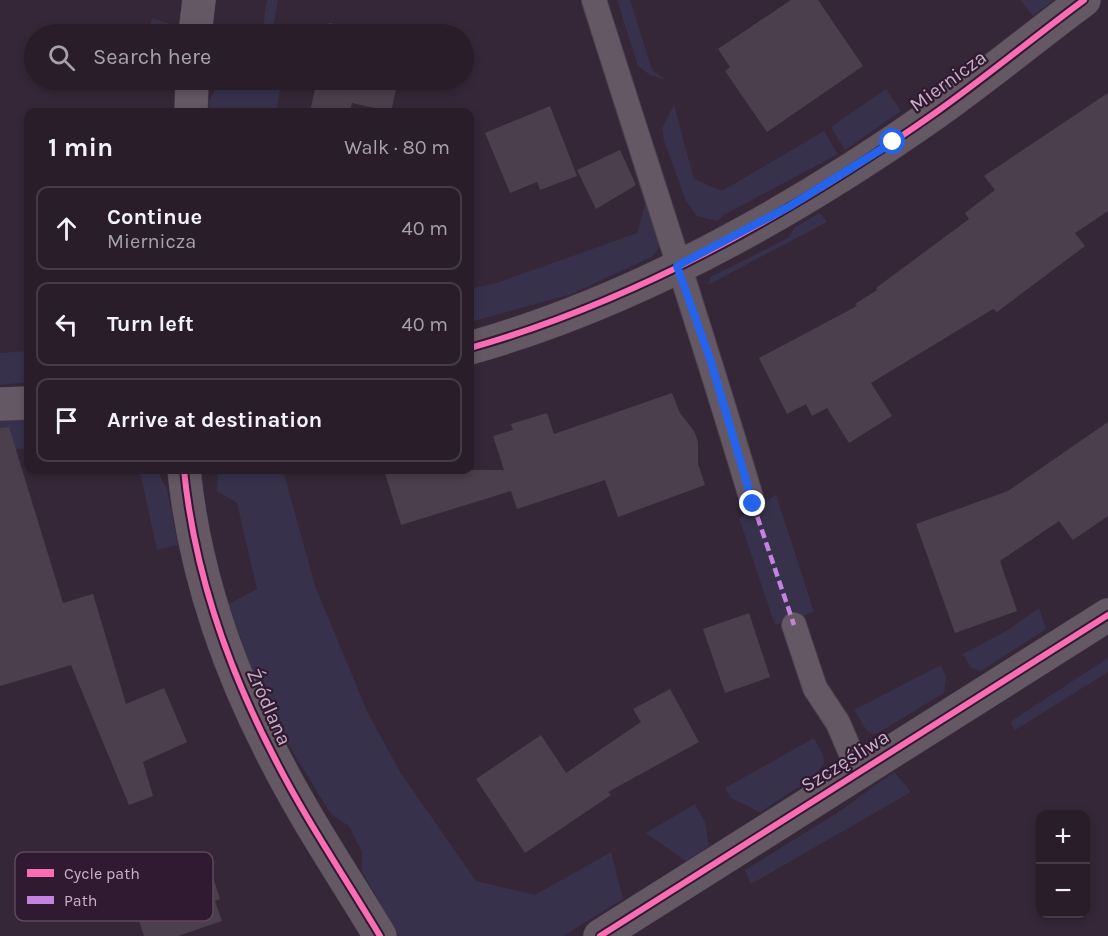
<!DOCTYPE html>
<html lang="en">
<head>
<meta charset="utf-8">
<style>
	:root { --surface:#281d29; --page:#342a35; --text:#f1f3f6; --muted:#a5a2a8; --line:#443b46 }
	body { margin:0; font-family:Karla,sans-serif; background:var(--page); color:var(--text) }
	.controls { position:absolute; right:18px; bottom:18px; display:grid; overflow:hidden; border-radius:12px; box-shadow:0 3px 9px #0003 }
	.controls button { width:54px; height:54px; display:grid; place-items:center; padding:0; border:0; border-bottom:2px solid var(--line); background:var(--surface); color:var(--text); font:30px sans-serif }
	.stop { position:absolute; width:18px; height:18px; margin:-14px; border:4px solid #2563eb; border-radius:50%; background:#fff }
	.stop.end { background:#2563eb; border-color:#fff; box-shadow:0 2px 6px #0008 }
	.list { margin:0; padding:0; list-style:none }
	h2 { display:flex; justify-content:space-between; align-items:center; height:78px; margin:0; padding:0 24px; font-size:26px }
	h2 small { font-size:20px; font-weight:400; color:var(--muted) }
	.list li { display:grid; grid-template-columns:39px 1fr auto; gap:18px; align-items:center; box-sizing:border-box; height:84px; margin:0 12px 12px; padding:0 12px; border:2px solid var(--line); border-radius:12px }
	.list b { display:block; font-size:22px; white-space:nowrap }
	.list p { margin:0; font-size:20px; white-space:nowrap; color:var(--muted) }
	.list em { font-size:20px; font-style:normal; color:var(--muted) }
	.icon { flex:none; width:33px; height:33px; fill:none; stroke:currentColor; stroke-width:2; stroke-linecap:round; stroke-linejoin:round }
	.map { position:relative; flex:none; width:1108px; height:936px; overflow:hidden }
	.search { position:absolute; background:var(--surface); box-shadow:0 3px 9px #0003; left:24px; top:24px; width:450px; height:66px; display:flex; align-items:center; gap:15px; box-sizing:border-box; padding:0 21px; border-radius:33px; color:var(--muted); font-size:22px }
	.panel { position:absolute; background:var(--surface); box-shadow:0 3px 9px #0003; left:24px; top:108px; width:450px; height:366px; border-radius:12px }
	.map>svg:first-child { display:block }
	.green { fill:#38314c }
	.building { fill:#4c3f4d }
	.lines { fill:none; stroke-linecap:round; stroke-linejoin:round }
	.lane-casing { stroke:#4d424e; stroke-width:26 }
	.street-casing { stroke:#4d424e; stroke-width:34 }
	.lane { stroke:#645864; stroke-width:24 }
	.street { stroke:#645864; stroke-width:33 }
	.quiet { stroke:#c483df; stroke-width:4.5; stroke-dasharray:9 4.5; stroke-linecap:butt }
	.cycleway-casing { stroke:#301a32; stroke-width:10 }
	.cycleway { stroke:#f96db3; stroke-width:6 }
	.route { stroke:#2563eb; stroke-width:8 }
	.labels { text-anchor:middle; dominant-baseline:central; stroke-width:4.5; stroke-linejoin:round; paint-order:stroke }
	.street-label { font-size:20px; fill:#c8b0c9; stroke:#301a32 }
	.key { fill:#301a32; stroke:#5e475f; stroke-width:1.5 }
	.key-label { font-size:16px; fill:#c8b0c9 }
</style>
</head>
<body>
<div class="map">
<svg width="1108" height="936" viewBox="0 0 1108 936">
	<rect width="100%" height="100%" fill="#352737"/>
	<path class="green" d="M267,0H278L272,34H262Z
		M617,0H630L652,70L666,80L650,75L638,66Z
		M1020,0H1054L1033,16Z
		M152,18L179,27L178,34H148Z
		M233,80H282L276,112H209V101L218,84Z
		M886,89L901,111L845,150L831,127Z
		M674,105L694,179L722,191L824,131L838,154L724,215L717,221L697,216L686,201L664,141L662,128Z
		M620,123L635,127L663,229L660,246L653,256L572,294L470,322V289L497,283L637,233L645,205Z
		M820,213L827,222L708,285L711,277L788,238L795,227Z
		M28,351V382L0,385V353Z
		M0,417H28V448L0,451Z
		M131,470H157L167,489L178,545L157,550L141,476Z
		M218,470H283L315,586L367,711L400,772L476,881L535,895L611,852L623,899L563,936H399L362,871V852L349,826L331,814L277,726L251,668L229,604L257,589L237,503L217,491Z
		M776,495L814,612L775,625L739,518Z
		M1039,608L1046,629L981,671L971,668L963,654L1008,630Z
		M1108,658V672L1015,730L1010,722Z
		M941,665L946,677L944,693L878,733L872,734L867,731L854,710Z
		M814,738L823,755L824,763L813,777L760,812L731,798L725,788Z
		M894,772L911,792L751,884L745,870L837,813Z
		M695,804L705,822L709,846L687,862L646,833Z"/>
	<path class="building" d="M791,0H818L863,66L767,132L725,71L730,67L718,49Z
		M329,23L383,34H327Z
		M317,80H398L391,112L352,103L350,112H310Z
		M1108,93V211L1075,233L1085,246L997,312L993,309L871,383L892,416L849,443L827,408L812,416L806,404L787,414L759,358L857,306L855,304L877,290L876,288L969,219L965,213L995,190L984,176Z
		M550,106L577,176L540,190L537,182L510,193L485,133Z
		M620,150L636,185L596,209L577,170Z
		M672,393L680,413L694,431L698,442V464L705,485L618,517L605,480L517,509L511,491L401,525L384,470H504L493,436L513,430L511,424L547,413L554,434Z
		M1108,422V516L1073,540L1059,521L1000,561L1017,611L955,633L916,524L1008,491Z
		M9,427L63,603L93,594L126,704L164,688L187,742L143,762L153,796L129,805L71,665L0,686V428Z
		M749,613L770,677L725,693L703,629Z
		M670,689L699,742L608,792L611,795L525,853L476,779L541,735L566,773L641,722L633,709Z
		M209,865L220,899L215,901L222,921L178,936H144L129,891Z"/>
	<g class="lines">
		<g class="lane-casing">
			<path id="lane" d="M594,0C647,168 703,335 753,504
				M794,625L815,688L838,723L859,772"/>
		</g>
		<g class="street-casing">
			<path id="street" d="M195,34L199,0
				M191,112L192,80
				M470,348C637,301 794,212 935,113C986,77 1034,37 1084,0
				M0,404L28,403
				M184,470C194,570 227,666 273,755C304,817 344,876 380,936
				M600,936L1108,615"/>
		</g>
		<use href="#lane" class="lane"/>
		<use href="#street" class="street"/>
		<path class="quiet" d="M753,504L794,625"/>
		<g class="cycleway-casing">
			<path id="cycleway" d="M470,348C637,301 794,212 935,113C986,77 1034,37 1084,0
				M184,470C194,570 227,666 273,755C304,817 344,876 380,936
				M600,936L1108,615"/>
		</g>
		<use href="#cycleway" class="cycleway"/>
	</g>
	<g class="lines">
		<path class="route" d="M753,504L711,362L677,266L790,206L893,142"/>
	</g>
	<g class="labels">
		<g class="street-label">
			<text transform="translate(948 81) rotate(-36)">Miernicza</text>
			<text transform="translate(269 707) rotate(66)">Źródlana</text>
			<text transform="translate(845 761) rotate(-32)">Szczęśliwa</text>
		</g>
	</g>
	<rect x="15" y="852" width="198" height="69" rx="9" class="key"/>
	<rect x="27" y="869" width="27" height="8" fill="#f96db3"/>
	<rect x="27" y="896" width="27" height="8" fill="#c483df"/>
	<g class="key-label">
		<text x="64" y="879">Cycle path</text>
		<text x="64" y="906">Path</text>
	</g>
</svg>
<div class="controls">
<button>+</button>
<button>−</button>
</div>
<div class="stop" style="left:893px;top:142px"></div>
<div class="stop end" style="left:753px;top:504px"></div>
<div class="search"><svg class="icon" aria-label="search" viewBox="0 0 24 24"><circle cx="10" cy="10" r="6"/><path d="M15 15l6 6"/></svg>Search here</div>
<section class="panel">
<h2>1 min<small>Walk · 80 m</small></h2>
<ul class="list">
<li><svg class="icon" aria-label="ahead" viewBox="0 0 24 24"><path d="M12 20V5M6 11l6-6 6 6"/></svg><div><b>Continue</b><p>Miernicza</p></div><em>40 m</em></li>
<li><svg class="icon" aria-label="left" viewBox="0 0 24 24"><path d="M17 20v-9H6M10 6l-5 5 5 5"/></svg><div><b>Turn left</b></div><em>40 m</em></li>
<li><svg class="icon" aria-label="arrive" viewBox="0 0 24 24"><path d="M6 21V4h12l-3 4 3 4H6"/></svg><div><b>Arrive at destination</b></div></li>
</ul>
</section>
</div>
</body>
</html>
